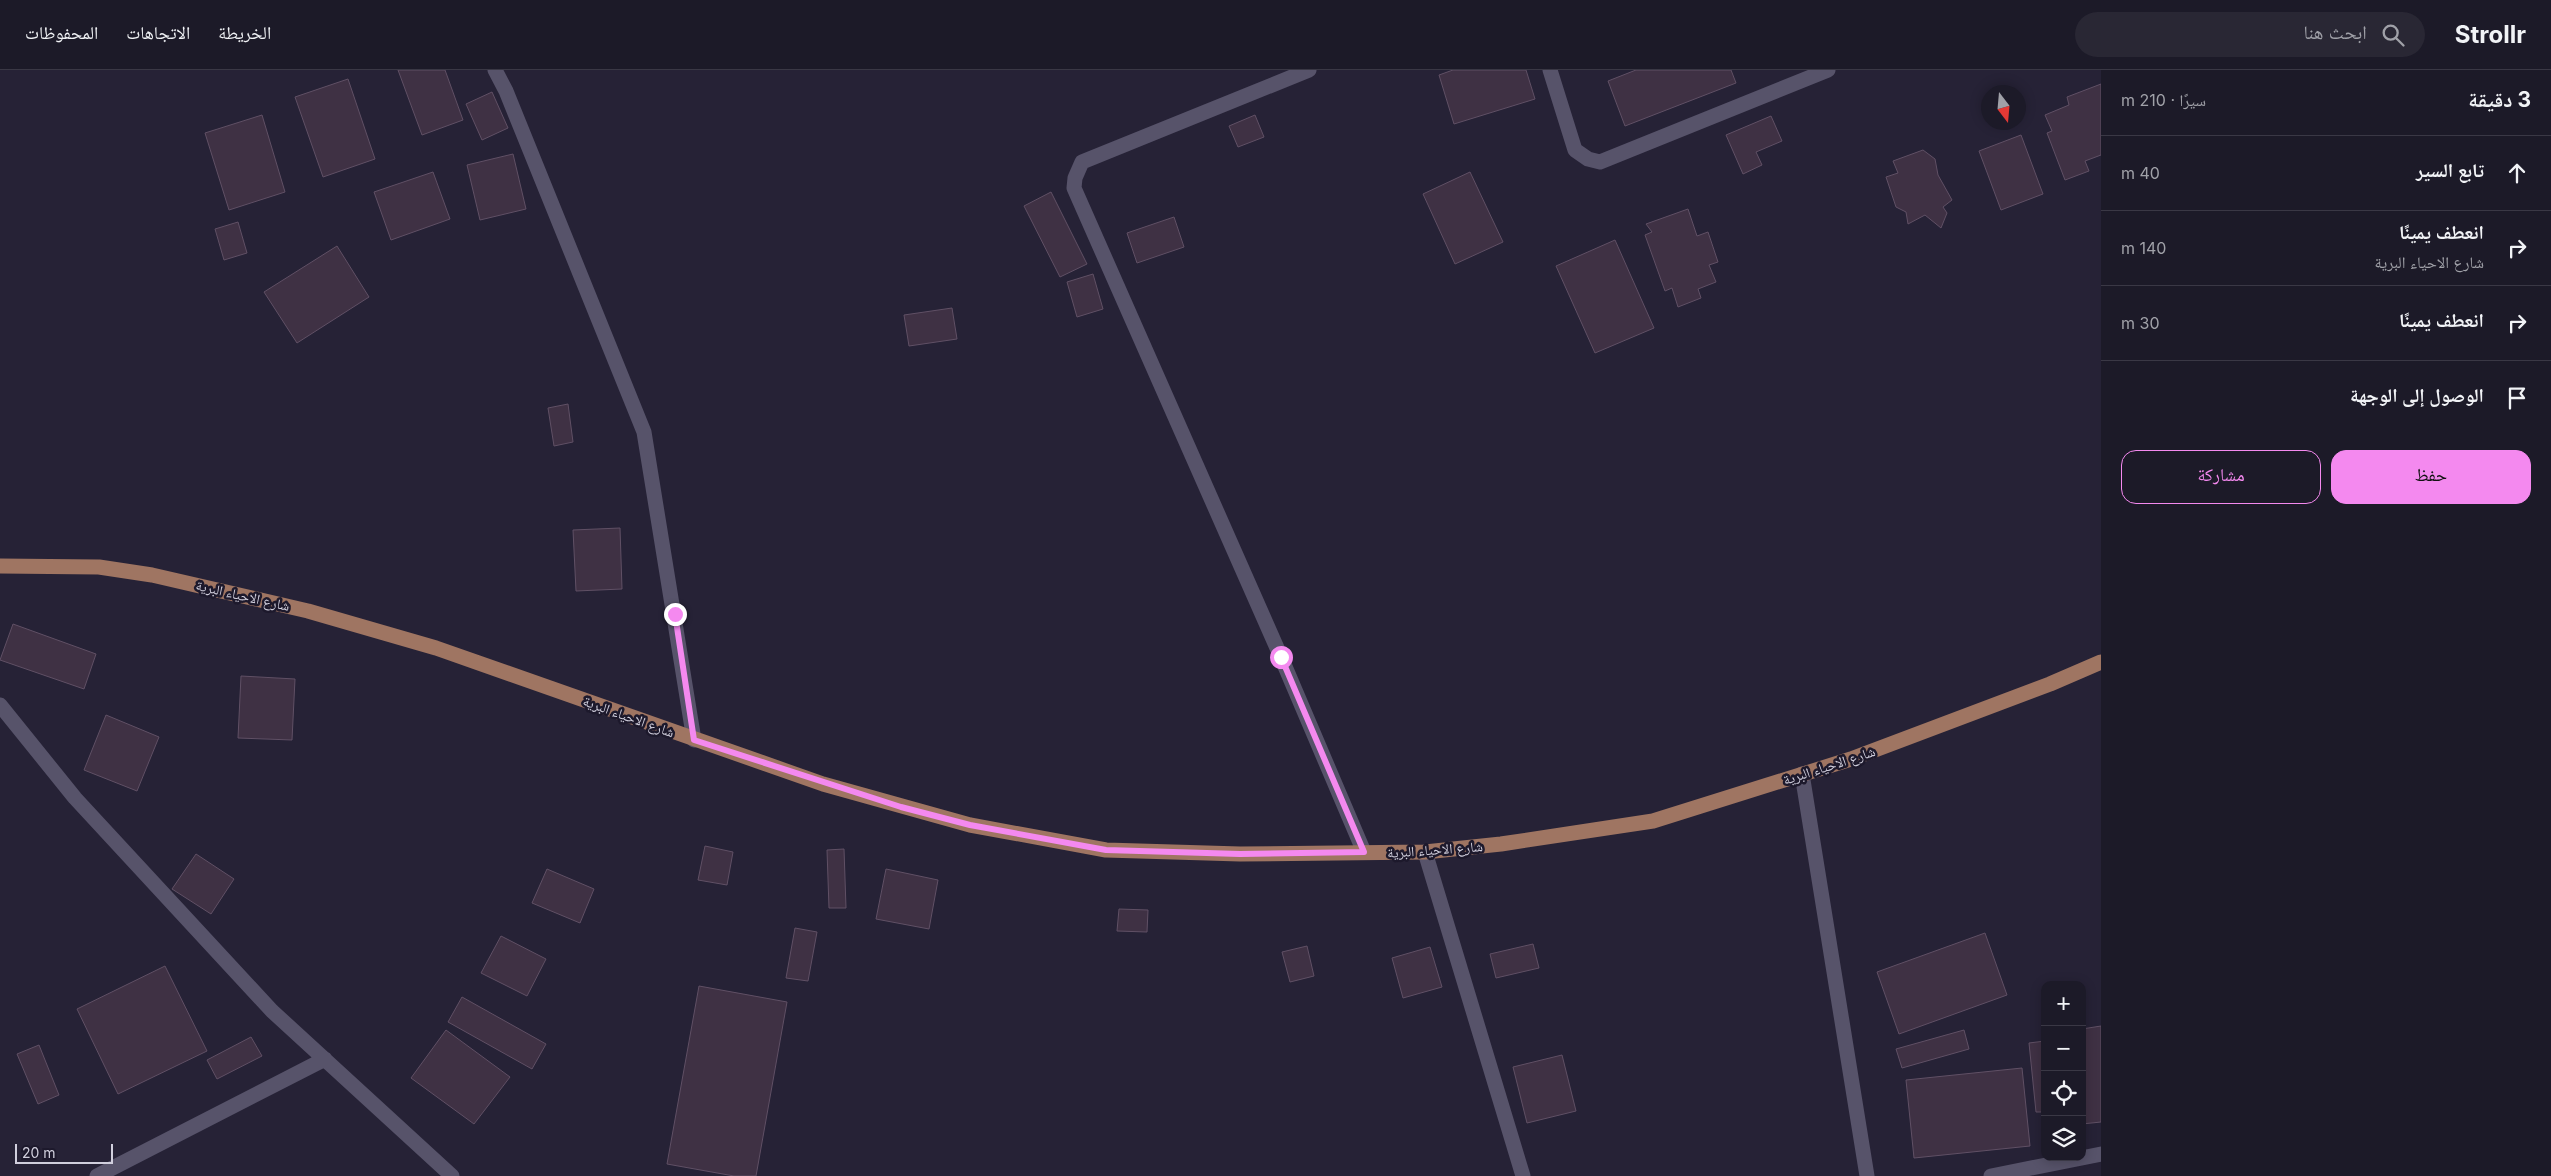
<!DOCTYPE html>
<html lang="ar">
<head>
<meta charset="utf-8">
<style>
	:root { --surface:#1c1a28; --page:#292734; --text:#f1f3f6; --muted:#a0a1a8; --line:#3a3845; --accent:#f489ef }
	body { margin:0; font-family:Inter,"Noto Naskh Arabic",sans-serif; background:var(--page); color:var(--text); direction:rtl }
	.controls { position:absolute; right:15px; bottom:15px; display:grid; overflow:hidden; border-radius:10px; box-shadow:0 2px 12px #0003 }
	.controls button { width:45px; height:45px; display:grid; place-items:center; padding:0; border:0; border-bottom:1px solid var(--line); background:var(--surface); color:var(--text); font:25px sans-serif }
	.compass { position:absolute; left:1981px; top:15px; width:45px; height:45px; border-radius:50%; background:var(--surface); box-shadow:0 2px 12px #0003; rotate:164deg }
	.scale { position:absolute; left:15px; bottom:12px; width:98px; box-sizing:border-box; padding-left:5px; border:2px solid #d1cfdd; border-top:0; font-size:14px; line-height:18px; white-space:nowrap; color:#d1cfdd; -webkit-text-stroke:4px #1d192c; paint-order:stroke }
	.stop { position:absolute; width:15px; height:15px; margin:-11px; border:4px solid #f489ef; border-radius:50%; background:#fff }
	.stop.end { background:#f489ef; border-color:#fff; box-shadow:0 1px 5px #0008 }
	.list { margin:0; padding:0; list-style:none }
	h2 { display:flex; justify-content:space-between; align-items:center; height:65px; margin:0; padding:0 20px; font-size:21px }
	h2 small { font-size:16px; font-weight:400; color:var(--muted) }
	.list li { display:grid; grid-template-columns:32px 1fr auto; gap:15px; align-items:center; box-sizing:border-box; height:75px; padding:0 20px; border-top:1px solid var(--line) }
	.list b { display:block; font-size:19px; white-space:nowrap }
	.list p { margin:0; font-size:16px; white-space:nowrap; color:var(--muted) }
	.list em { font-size:16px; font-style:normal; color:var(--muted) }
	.actions { display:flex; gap:10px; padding:15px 20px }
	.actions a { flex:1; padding:11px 0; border:1px solid var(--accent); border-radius:15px; text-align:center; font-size:18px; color:var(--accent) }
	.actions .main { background:var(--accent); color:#111 }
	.icon { flex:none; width:28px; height:28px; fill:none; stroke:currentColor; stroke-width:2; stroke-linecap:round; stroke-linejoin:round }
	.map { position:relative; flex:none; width:2101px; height:1106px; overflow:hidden; direction:ltr }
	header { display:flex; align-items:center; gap:30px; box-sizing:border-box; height:70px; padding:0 25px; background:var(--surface); border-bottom:1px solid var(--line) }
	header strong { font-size:24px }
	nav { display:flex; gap:28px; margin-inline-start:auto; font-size:18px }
	.search { width:350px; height:45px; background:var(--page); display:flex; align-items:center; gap:12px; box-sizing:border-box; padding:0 18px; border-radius:28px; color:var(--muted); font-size:19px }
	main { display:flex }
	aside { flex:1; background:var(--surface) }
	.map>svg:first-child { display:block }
	.building { fill:#3f3144; stroke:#605065 }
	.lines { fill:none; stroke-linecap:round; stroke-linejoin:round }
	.minor { stroke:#57536a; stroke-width:15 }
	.major { stroke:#9f7562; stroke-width:15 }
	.route { stroke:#f489ef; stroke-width:6 }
	.labels { text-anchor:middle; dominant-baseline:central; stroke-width:5; stroke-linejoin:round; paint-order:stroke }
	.street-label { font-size:14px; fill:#d1cfdd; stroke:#1d192c }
</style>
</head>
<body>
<header>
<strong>Strollr</strong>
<div class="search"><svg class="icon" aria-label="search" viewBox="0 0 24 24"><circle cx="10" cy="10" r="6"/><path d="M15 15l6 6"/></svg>ابحث هنا</div>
<nav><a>الخريطة</a><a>الاتجاهات</a><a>المحفوظات</a></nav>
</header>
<main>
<aside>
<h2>3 دقيقة<small>سيرًا · 210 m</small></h2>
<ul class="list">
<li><svg class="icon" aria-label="ahead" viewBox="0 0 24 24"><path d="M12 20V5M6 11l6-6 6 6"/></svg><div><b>تابع السير</b></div><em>40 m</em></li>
<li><svg class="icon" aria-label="right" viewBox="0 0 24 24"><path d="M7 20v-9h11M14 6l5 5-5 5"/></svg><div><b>انعطف يمينًا</b><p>شارع الاحياء البرية</p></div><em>140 m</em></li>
<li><svg class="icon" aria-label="right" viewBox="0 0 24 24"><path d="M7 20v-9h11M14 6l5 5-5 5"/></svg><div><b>انعطف يمينًا</b></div><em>30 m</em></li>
<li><svg class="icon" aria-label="arrive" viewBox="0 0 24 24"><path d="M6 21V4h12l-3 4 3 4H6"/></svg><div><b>الوصول إلى الوجهة</b></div></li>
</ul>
<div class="actions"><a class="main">حفظ</a><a>مشاركة</a></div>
</aside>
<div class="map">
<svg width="2101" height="1106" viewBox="0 0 2101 1106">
	<rect width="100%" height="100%" fill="#262236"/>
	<path class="building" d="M398,0H445L463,50L422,65Z
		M1453,0H1526L1535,29L1454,54L1439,5Z
		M1636,0H1731L1736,13L1625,56L1608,11Z
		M348,9L375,89L323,107L295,27Z
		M2101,14V85L2085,91L2089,101L2065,110L2047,63L2052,61L2045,45L2069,35L2067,27Z
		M492,22L508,58L482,70L466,34Z
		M262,45L285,122L229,140L205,63Z
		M1255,45L1264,67L1238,77L1229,56Z
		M1771,46L1782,71L1756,82L1762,95L1743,104L1726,65Z
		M2021,65L2043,124L2001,140L1979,81Z
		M1923,80L1935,89L1938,105L1952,130L1943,137L1947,143L1941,158L1925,145L1908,154L1906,142L1896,137L1886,107L1898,103L1893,91Z
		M513,84L526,139L480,150L467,95Z
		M433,102L450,149L391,170L374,122Z
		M1470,102L1503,172L1455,194L1423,124Z
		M1051,122L1087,194L1060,207L1024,136Z
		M1688,139L1697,166L1708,162L1718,192L1709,195L1716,212L1698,219L1701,228L1678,237L1672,218L1665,221L1645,165L1652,162L1646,154Z
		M1174,147L1184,177L1137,193L1127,163Z
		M238,152L247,183L224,190L215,159Z
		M1615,170L1654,258L1595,283L1556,196Z
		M337,176L369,227L297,273L264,222Z
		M1093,204L1103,239L1077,247L1067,212Z
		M952,238L957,269L909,276L904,245Z
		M568,334L573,372L554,376L548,338Z
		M620,458L622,519L576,521L573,460Z
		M13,554L96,584L84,619L0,590Z
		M241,606L295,609L292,670L238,668Z
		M106,645L159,667L137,721L84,700Z
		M705,776L733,782L727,815L698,810Z
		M844,779L846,838H829L827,780Z
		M196,784L234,809L211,844L172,819Z
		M547,799L594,819L580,853L532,833Z
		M886,799L938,810L929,859L876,849Z
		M1119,839L1148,840L1147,862L1117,861Z
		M795,858L817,862L808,911L786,908Z
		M1985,863L2007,925L1899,964L1877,902Z
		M501,866L546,889L527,926L481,903Z
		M1533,874L1539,898L1496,908L1490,884Z
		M1307,876L1314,906L1290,912L1282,882Z
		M1430,877L1442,917L1403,928L1392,888Z
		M165,896L207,981L118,1024L77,939Z
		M699,916L787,932L756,1106H734L667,1094Z
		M462,927L546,974L532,999L448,952Z
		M2101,956V1052L2082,1054V959Z
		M446,960L510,1007L474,1054L411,1008Z
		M1964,960L1969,979L1902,998L1896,979Z
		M251,967L262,986L217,1009L207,990Z
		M2045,971V1042H2036L2029,973Z
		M39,975L59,1025L38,1034L17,984Z
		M1562,985L1576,1041L1527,1053L1513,997Z
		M2022,998L2030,1076L1914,1088L1906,1010Z"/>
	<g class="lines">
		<path class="minor" d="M495,0L506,21L644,362L694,670
			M1309,0L1082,92L1075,108L1074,118L1281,587L1364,782
			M1550,0L1575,80L1588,89L1600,92L1828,0
			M0,635L75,728L272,941L452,1106
			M1802,704L1867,1106
			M1425,782L1523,1106
			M97,1106L325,989
			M1991,1106L2101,1084"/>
		<path class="major" d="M0,496L99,497L152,505L308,541L436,578L823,714L970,755L1106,780L1240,784L1425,782L1501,774L1653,751L1851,689L2050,614L2101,592"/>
	</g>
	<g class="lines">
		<path class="route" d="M675,544L694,670L901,737L970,755L1106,780L1240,784L1364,782L1281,587"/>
	</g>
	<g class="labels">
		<g class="street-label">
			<text transform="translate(243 525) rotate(13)">شارع الاحياء البرية</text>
			<text transform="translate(629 646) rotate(20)">شارع الاحياء البرية</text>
			<text transform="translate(1829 695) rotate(-18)">شارع الاحياء البرية</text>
			<text transform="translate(1435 779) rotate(-4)">شارع الاحياء البرية</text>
		</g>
	</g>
</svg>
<div class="controls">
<button>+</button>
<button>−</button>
<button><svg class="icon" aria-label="locate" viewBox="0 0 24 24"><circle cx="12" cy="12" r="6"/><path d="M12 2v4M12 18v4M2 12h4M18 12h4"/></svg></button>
<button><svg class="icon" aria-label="layers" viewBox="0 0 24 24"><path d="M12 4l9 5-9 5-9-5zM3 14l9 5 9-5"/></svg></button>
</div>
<svg class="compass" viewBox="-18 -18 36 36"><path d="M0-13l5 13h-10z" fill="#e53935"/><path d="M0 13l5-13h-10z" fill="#a0a1a8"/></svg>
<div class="scale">20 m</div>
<div class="stop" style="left:1281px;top:587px"></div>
<div class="stop end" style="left:675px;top:544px"></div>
</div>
</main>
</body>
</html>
